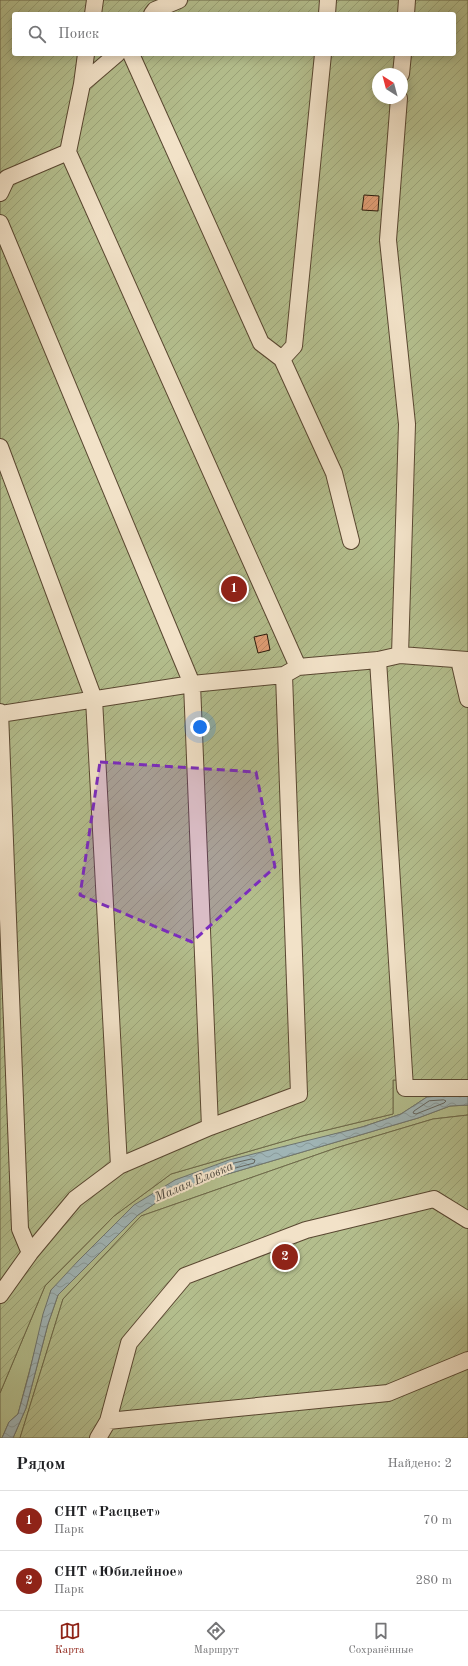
<!DOCTYPE html>
<html lang="ru">
<head>
<meta charset="utf-8">
<style>
	:root { --surface:#fff; --page:#f2f2f2; --text:#202124; --muted:#757577; --line:#e0e0e0; --accent:#8f2418 }
	body { margin:0; font-family:"Old Standard TT",serif; background:var(--page); color:var(--text) }
	.compass { position:absolute; left:372px; top:68px; width:36px; height:36px; border-radius:50%; background:var(--surface); box-shadow:0 2px 10px #0003; rotate:324deg }
	.you { position:absolute; left:200px; top:727px; width:14px; height:14px; margin:-10px; border:3px solid #fff; border-radius:50%; background:#1a73e8; box-shadow:0 0 0 6px #1a73e833 }
	.badge { display:grid; place-items:center; width:26px; height:26px; border-radius:50%; background:var(--accent); color:#fff; font-size:13px; font-weight:700 }
	.pin { position:absolute; translate:-50% -50%; border:2px solid #fff; box-shadow:0 1px 4px #0006 }
	.list { margin:0; padding:0; list-style:none }
	h2 { display:flex; justify-content:space-between; align-items:center; height:52px; margin:0; padding:0 16px; font-size:17px }
	h2 small { font-size:13px; font-weight:400; color:var(--muted) }
	.list li { display:grid; grid-template-columns:26px 1fr auto; gap:12px; align-items:center; box-sizing:border-box; height:60px; padding:0 16px; border-top:1px solid var(--line) }
	.list b { display:block; font-size:15px; white-space:nowrap }
	.list p { margin:0; font-size:13px; white-space:nowrap; color:var(--muted) }
	.list em { font-size:13px; font-style:normal; color:var(--muted) }
	.icon { flex:none; width:22px; height:22px; fill:none; stroke:currentColor; stroke-width:2; stroke-linecap:round; stroke-linejoin:round }
	.map { position:relative; flex:none; width:468px; height:1438px; overflow:hidden }
	.search { position:absolute; background:var(--surface); box-shadow:0 2px 10px #0003; left:12px; right:12px; top:12px; height:44px; display:flex; align-items:center; gap:10px; box-sizing:border-box; padding:0 14px; border-radius:4px; color:var(--muted); font-size:15px }
	.sheet { height:172px; background:var(--surface) }
	nav { display:flex; justify-content:space-around; align-items:center; box-sizing:border-box; height:56px; border-top:1px solid var(--line); background:var(--surface); font-size:11px; color:var(--muted) }
	nav a { display:grid; justify-items:center; gap:2px }
	nav .on { color:var(--accent) }
	.map>svg:first-child { display:block }
	.grass { fill:#b3bd8c; stroke:#6e6a4a }
	.garden { fill:url(#garden-furrows); stroke:#6e6a4a; fill-rule:evenodd }
	.water { fill:url(#water-waves); stroke:#6f7670 }
	.lines { fill:none; stroke-linecap:round; stroke-linejoin:round }
	.shore { stroke:#64665f; stroke-width:1 }
	.building { fill:url(#building-hatch); stroke:#281809 }
	.minor-casing { stroke:#594731; stroke-width:18 }
	.minor { stroke:#f2e2c8; stroke-width:16 }
	.marked { fill:#7b2cbf; fill-opacity:0.2; stroke:#7b2cbf; stroke-width:3; stroke-dasharray:8 5; stroke-linejoin:round }
	.labels { text-anchor:middle; dominant-baseline:central; stroke-width:4; stroke-linejoin:round; paint-order:stroke }
	.water-label { font-size:13px; font-style:italic; fill:#4c473d; stroke:#f2e2c8 }
</style>
</head>
<body>
<div class="map">
<svg width="468" height="1438" viewBox="0 0 468 1438">
	<defs>
		<pattern id="garden-furrows" width="10" height="10" patternUnits="userSpaceOnUse"><rect width="10" height="10" fill="#b3bd8c"/><path d="M-1 1l2-2M0 10L10 0M9 11l2-2" fill="none" stroke="#9aa277"/></pattern>
		<pattern id="water-waves" width="16" height="10" patternUnits="userSpaceOnUse"><rect width="16" height="10" fill="#9fb4b5"/><path d="M0 5q4-4 8 0t8 0" fill="none" stroke="#899a9a"/></pattern>
		<pattern id="building-hatch" width="6" height="6" patternUnits="userSpaceOnUse"><rect width="6" height="6" fill="#e19e75"/><path d="M-1 1l2-2M0 6l6-6M5 7l2-2" fill="none" stroke="#c18764"/></pattern>
	</defs>
	<rect width="100%" height="100%" fill="#ebd3aa"/>
	<filter id="stains"><feTurbulence type="fractalNoise" baseFrequency=".005" numOctaves="4"/><feColorMatrix values="0 0 0 0 .2 0 0 0 0 .09 0 0 0 0 .02 0 0 0 .5 -.17"/></filter>
	<radialGradient id="worn" r=".72"><stop offset=".6" stop-color="#630" stop-opacity="0"/><stop offset="1" stop-color="#630" stop-opacity=".3"/></radialGradient>
	<path class="grass" d="M393,1080H440L468,1082V1094L427,1097L401,1114L362,1127L274,1150L175,1180L51,1290L18,1414L9,1422L2,1438H0V1393L45,1286L114,1216L171,1174L302,1136L393,1114Z
		M468,1105V1115L433,1119L336,1148L141,1216L63,1299L20,1438H13L26,1408L48,1324L58,1295L138,1215L163,1198L204,1181L377,1130L418,1118L450,1106Z"/>
	<path class="garden" d="M0,0H468V1082L440,1080H393V1114L302,1136L171,1174L114,1216L45,1286L0,1393ZM14,14H454V54H14ZM378,74H402V98H378Z
		M468,1115V1438H20L63,1299L141,1216L336,1148L433,1119Z"/>
	<path class="water" d="M468,1094V1105L450,1106L418,1118L377,1130L204,1181L163,1198L138,1215L58,1295L48,1324L26,1408L13,1438H2L9,1422L18,1414L29,1374L43,1314L51,1290L78,1261L134,1205L175,1180L229,1160L362,1127L401,1114L427,1097Z"/>
	<g class="lines">
		<path class="shore" d="M444,1100L446,1101L444,1103L416,1114L413,1113L414,1111L429,1101Z
			M252,1159L255,1160L254,1163L217,1173L215,1172L216,1169L230,1164Z"/>
	</g>
	<path class="building" d="M364,195L379,196L378,211L362,210Z
		M267,634L270,650L258,653L254,637Z"/>
	<g class="lines">
		<g class="minor-casing">
			<path id="minor" d="M93,14L95,0
				M152,14L155,10L179,0
				M327,14L328,0
				M406,14L407,0
				M131,54L261,343L282,359L334,473L351,541
				M401,74L403,54
				M82,84L86,54
				M399,98L388,240L407,424L400,655
				M68,152L298,667
				M0,193L7,178L68,152L82,84L117,54
				M0,223L192,684L210,1127
				M282,359L294,346L323,54
				M0,447L94,699L119,1166
				M378,660L405,1088H468
				M459,660L468,699
				M0,712L20,1229L30,1253
				M0,714L192,684L284,675L298,667L378,660L400,655L468,660
				M0,1295L30,1253L75,1199L119,1166L210,1127L299,1094L284,675
				M108,1421L388,1393L468,1360
				M98,1438L108,1421L129,1343L185,1276L306,1230L434,1199L468,1220"/>
		</g>
		<use href="#minor" class="minor"/>
	</g>
	<path class="marked" d="M100,762L256,772L275,867L192,942L80,895Z"/>
	<g class="labels">
		<g class="water-label">
			<text transform="translate(194 1182) rotate(-23)">Малая Еловка</text>
		</g>
	</g>
	<rect width="100%" height="100%" filter="url(#stains)"/>
	<rect width="100%" height="100%" fill="url(#worn)"/>
</svg>
<svg class="compass" viewBox="-18 -18 36 36"><path d="M0-13l5 13h-10z" fill="#e53935"/><path d="M0 13l5-13h-10z" fill="#757577"/></svg>
<div class="you"></div>
<div class="pin badge" style="left:234px;top:589px">1</div>
<div class="pin badge" style="left:285px;top:1257px">2</div>
<div class="search"><svg class="icon" aria-label="search" viewBox="0 0 24 24"><circle cx="10" cy="10" r="6"/><path d="M15 15l6 6"/></svg>Поиск</div>
</div>
<section class="sheet">
<h2>Рядом<small>Найдено: 2</small></h2>
<ul class="list">
<li><span class="badge">1</span><div><b>СНТ «Расцвет»</b><p>Парк</p></div><em>70 m</em></li>
<li><span class="badge">2</span><div><b>СНТ «Юбилейное»</b><p>Парк</p></div><em>280 m</em></li>
</ul>
</section>
<nav>
<a class="on"><svg class="icon" aria-label="map" viewBox="0 0 24 24"><path d="M3 6l6-2 6 2 6-2v14l-6 2-6-2-6 2zM9 4v14M15 6v14"/></svg>Карта</a>
<a><svg class="icon" aria-label="directions" viewBox="0 0 24 24"><path d="M12 3l9 9-9 9-9-9zM9 14v-3h6M13 9l2 2-2 2"/></svg>Маршрут</a>
<a><svg class="icon" aria-label="saved" viewBox="0 0 24 24"><path d="M7 4h10v16l-5-4-5 4z"/></svg>Сохранённые</a>
</nav>
</body>
</html>
